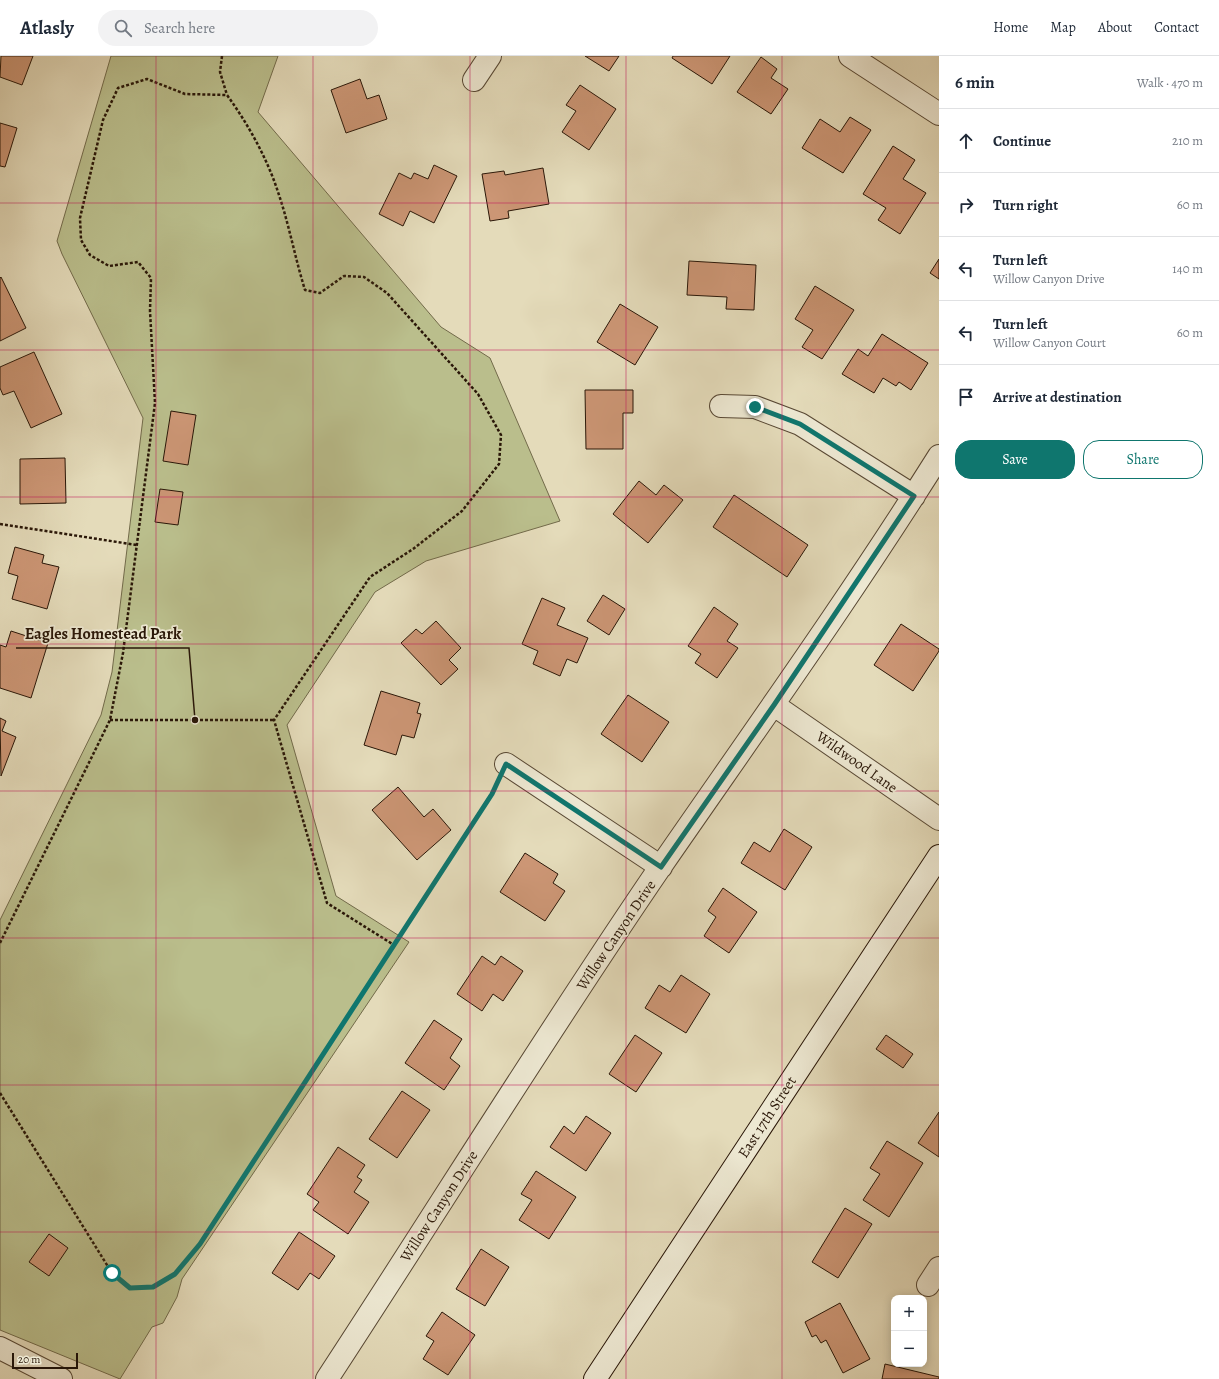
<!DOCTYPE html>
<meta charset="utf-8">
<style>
:root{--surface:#fff;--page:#f2f2f3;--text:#1f2937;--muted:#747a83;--line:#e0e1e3;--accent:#0f766e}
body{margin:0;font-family:Alegreya,serif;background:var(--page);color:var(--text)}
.controls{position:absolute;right:12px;bottom:12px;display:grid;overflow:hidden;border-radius:8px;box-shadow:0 2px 10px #0003}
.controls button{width:36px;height:36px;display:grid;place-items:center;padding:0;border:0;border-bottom:1px solid var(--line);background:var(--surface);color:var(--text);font:20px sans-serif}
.scale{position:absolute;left:12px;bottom:10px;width:66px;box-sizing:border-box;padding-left:4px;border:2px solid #2a1708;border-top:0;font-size:11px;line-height:14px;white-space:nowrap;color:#2a1708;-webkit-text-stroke:3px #ede8d2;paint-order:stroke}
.stop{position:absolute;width:12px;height:12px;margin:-9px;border:3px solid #0f766e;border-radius:50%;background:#fff}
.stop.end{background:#0f766e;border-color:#fff;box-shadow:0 1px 4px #0008}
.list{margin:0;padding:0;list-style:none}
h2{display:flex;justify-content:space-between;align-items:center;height:52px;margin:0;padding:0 16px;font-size:17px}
h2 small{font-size:13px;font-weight:400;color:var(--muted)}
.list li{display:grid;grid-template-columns:26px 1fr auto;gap:12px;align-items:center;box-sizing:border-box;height:64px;padding:0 16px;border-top:1px solid var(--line)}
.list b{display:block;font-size:15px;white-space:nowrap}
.list p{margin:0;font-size:13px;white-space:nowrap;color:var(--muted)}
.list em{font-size:13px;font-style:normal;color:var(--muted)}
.actions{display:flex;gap:8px;padding:12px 16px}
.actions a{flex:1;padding:9px 0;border:1px solid var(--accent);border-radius:16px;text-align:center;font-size:14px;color:var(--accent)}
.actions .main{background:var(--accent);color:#fff}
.icon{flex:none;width:22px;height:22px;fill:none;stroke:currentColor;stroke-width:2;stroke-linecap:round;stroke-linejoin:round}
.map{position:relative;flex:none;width:939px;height:1323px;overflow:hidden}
header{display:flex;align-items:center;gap:24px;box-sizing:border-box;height:56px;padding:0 20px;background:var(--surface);border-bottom:1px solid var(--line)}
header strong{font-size:19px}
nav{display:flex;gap:22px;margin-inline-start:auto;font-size:14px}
.search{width:280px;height:36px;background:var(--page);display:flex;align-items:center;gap:10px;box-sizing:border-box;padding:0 14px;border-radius:22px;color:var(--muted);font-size:15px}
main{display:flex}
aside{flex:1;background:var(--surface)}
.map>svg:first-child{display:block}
</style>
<header>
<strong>Atlasly</strong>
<div class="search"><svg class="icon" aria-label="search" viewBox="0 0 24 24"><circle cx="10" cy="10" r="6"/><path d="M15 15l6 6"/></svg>Search here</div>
<nav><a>Home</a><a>Map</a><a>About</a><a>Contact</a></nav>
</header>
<main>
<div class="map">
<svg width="939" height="1323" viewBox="0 0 939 1323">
<rect width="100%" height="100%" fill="#e4dbba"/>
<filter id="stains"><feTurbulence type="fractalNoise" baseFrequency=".005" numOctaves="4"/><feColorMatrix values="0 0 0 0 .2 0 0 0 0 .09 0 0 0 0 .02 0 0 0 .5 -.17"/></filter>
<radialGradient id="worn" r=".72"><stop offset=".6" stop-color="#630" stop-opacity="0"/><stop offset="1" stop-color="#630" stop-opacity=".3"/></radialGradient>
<path fill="#babe8c" stroke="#726a4a" d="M111 0H278L258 56 441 271 490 302 560 465 426 505 375 536 287 669 336 840 409 886 182 1223 177 1241 163 1267 152 1271 120 1323 0 1274V864L101 659 112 616 143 362 62 198 57 185Z"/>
<path fill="#cc9675" stroke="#2a1708" d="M1 0H33L22 29 0 21Z
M585 0H619L609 15Z
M673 0H730L712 28 672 2Z
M761 1 777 13 771 22 788 33 771 58 737 36Z
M360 23 367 43 379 39 387 63 346 77 331 34Z
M580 29 616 53 589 94 562 76 576 55 566 49Z
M850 61 871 74 843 117 802 92 820 63 840 76Z
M0 67 17 72 5 111 0 110Z
M893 90 915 104 903 123 926 137 900 178 878 164 886 152 863 138Z
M434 109 457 120 434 167 410 155 403 170 379 158 399 117 411 123 414 117 428 123Z
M543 112 549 148 508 155 509 162 490 165 482 118 504 115 505 119Z
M939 203V223L930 217Z
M689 205 756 209 754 254 726 253 727 241 687 239Z
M1 221 26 272 0 285V222Z
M815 230 854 254 822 303 802 291 813 274 795 263Z
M620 248 658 271 635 309 597 286Z
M882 278 928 307 911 334 899 326 896 330 883 322 874 337 842 318 858 293 868 300Z
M34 296 62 358 31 372 14 335 3 339 0 332V311Z
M585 334H633V357H623V393H586Z
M171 355 196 359 188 409 163 405Z
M65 402 66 447 20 448V403Z
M639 425 656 439 664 429 683 444 648 487 613 458Z
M160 433 183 436 178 469 155 466Z
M734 439 808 489 787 521 713 471Z
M15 491 44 499 42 507 59 511 47 553 12 543 18 520 8 517Z
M603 539 625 553 609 579 587 565Z
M542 542 565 552 557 569 588 582 577 607 567 603 560 620 533 608 538 595 522 588Z
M714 551 738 568 727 585 738 592 717 622 695 607 701 598 688 590Z
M436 565 461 592 449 604 458 613 441 629 401 587 416 573 422 578Z
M901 568 939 593V595L913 635 874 609Z
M11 575 48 587 31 642 0 632V589L6 591Z
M381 635 420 647 417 657 421 658 414 682 402 679 396 699 364 689Z
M628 639 669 666 642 706 601 678Z
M0 662 6 665 2 675 16 681 1 720Z
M398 731 424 761 433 753 451 774 417 804 372 754Z
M784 773 812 791 785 834 741 807 754 786 770 796Z
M525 797 558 818 553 827 565 835 545 865 500 836Z
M723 832 757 856 729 897 704 880 716 861 708 855Z
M482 900 495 909 501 900 523 915 503 945 493 938 482 955 457 938Z
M681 919 710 938 686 977 645 952 659 929 670 936Z
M434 964 462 983 450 1002 460 1010 444 1034 405 1007Z
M635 979 662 997 636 1036 609 1018Z
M886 979 913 998 903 1012 876 993Z
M402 1035 430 1054 397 1102 369 1083Z
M939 1056V1101L918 1087Z
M586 1060 611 1077 586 1115 550 1091 564 1070 574 1078Z
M887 1085 923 1107 889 1161 863 1144 880 1118 870 1112Z
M338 1091 365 1109 357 1121 362 1124 354 1136 369 1146 348 1178 313 1154 319 1146 307 1138Z
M536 1115 576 1141 549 1183 519 1164 532 1144 521 1138Z
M845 1152 872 1168 838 1222 812 1206Z
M299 1176 335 1200 319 1223 310 1217 298 1234 272 1217Z
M49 1178 68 1192 49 1220 29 1206Z
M481 1193 509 1211 485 1250 456 1233Z
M840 1247 870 1303 843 1317 826 1284 821 1287 816 1279 812 1281 805 1266Z
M442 1256 475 1279 448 1319 423 1303 434 1285 426 1280Z
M885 1308 939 1321V1323H882Z"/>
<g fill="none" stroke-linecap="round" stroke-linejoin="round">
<defs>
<path id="minor" d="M850 0 939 58
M474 24 490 0
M721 350 755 351 800 368 914 440
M774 649 939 763
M506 708 661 811
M928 1229 939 1212
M0 1292 61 1323
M327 1323C439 1152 546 978 661 810 755 674 851 540 939 400"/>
<path id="secondary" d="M595 1323 939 800"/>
</defs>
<use href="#minor" stroke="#584834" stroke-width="24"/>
<use href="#secondary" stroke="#2a1708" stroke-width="24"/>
<path stroke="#2a1708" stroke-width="2.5" stroke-dasharray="3 2" stroke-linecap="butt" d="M222 0 220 16 227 39
M0 468 137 489
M110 664H274
M0 887 110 664 123 597 155 347 150 255 151 222 138 206 109 210 90 199 81 184 80 162 103 64 118 32 147 23 185 38 227 39C248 68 267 102 278 136 289 168 295 202 305 234L320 237 344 220 364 221 387 237 478 338 501 379 499 408 462 455 413 493 370 521 274 664 327 847 394 889
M0 1037 112 1217 130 1232 153 1231 175 1218 200 1188 492 737 497 728"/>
<use href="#minor" stroke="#ede8d2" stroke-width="22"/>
<use href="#secondary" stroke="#ede8d2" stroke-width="22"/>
</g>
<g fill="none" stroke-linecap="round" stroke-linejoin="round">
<path stroke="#0f766e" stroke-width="5" d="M112 1217 130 1232 153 1231 175 1218 200 1188 492 738 506 708 661 811 774 649 914 440 800 368 755 351"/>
</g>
<path fill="none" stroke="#c2185b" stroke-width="1" stroke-opacity="0.55" d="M156 0V1323M313 0V1323M470 0V1323M626 0V1323M782 0V1323M0 147H939M0 294H939M0 441H939M0 588H939M0 735H939M0 882H939M0 1029H939M0 1176H939"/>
<g text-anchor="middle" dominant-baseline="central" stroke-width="3.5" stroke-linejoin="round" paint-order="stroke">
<g font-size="15" fill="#2a1708" stroke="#ede8d2">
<text transform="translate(857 706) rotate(35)">Wildwood Lane</text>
<text transform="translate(616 879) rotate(-56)">Willow Canyon Drive</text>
<text transform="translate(767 1061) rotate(-57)">East 17th Street</text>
<text transform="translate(439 1150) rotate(-57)">Willow Canyon Drive</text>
</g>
</g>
<path fill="none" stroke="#2a1708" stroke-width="1.5" d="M195 664L189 592H16"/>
<circle fill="#2a1708" stroke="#ede8d2" stroke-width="1.5" cx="195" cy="664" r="4"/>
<g font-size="16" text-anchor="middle" font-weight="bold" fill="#2a1708" stroke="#ede8d2" stroke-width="3.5" stroke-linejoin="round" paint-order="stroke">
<text x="103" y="583">Eagles Homestead Park</text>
</g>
<rect width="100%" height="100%" filter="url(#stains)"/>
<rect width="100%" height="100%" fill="url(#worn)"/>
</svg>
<div class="controls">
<button>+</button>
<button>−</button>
</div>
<div class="scale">20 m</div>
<div class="stop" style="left:112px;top:1217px"></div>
<div class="stop end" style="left:755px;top:351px"></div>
</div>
<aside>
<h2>6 min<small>Walk · 470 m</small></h2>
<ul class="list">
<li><svg class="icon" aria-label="ahead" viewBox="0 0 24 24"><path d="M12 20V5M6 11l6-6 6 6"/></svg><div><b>Continue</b></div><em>210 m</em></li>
<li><svg class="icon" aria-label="right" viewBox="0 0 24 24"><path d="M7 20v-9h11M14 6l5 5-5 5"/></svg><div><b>Turn right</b></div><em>60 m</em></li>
<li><svg class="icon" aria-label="left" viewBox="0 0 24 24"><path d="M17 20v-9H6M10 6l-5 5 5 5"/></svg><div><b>Turn left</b><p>Willow Canyon Drive</p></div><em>140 m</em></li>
<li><svg class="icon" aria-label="left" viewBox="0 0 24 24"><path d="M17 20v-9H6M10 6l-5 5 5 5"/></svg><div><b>Turn left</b><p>Willow Canyon Court</p></div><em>60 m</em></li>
<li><svg class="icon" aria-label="arrive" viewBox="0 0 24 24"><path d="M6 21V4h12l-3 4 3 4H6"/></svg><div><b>Arrive at destination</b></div></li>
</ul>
<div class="actions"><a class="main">Save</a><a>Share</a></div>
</aside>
</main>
